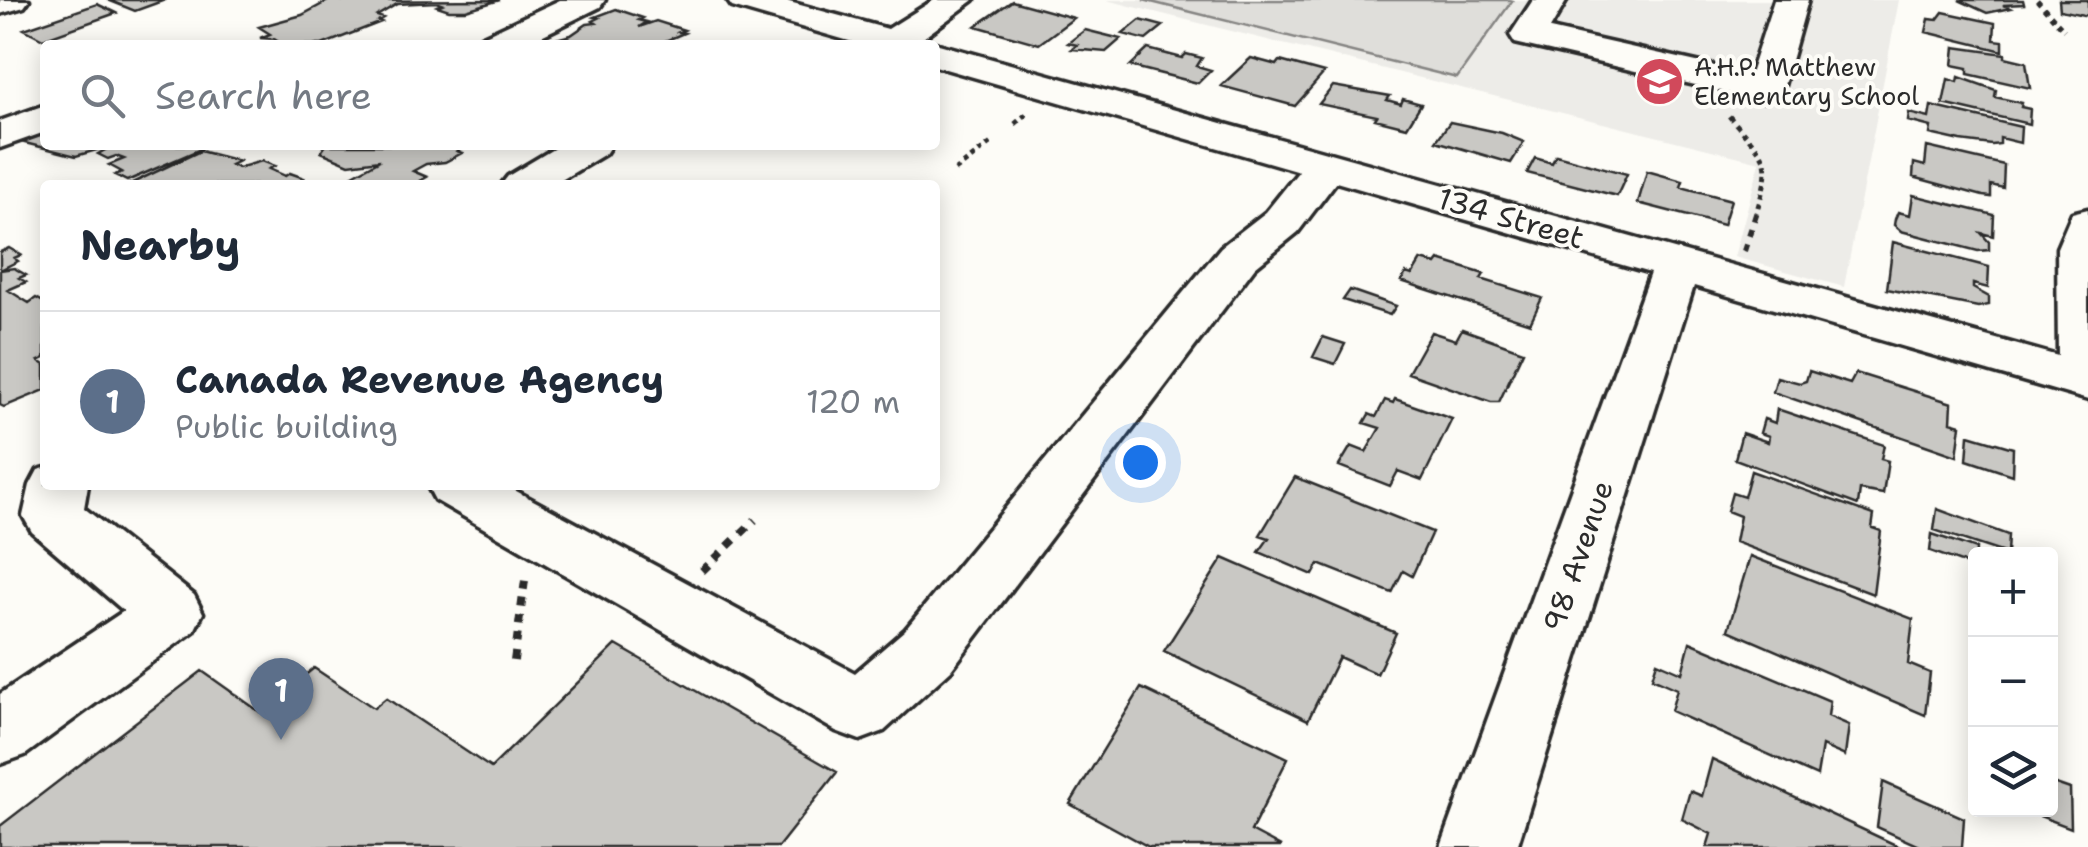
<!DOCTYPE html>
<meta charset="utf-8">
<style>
:root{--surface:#fff;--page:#f6f6f7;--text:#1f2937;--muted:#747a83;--line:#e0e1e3;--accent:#d1495b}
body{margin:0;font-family:"Shantell Sans",sans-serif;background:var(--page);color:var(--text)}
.controls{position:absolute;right:30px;bottom:30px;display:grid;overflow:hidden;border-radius:10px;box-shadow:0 5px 25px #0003}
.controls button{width:90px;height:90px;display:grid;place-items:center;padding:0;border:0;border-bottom:2px solid var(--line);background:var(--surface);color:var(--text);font:50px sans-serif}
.you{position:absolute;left:1140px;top:462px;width:35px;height:35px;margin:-25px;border:8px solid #fff;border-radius:50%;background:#1a73e8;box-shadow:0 0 0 15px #1a73e833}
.badge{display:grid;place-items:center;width:65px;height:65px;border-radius:50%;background:var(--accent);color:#fff;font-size:32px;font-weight:700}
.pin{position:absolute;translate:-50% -82px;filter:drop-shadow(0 2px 5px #0008)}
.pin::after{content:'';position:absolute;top:52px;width:35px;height:30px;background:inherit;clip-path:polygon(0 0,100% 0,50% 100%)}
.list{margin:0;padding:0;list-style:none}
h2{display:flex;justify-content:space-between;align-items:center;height:130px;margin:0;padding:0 40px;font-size:42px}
h2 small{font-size:32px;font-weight:400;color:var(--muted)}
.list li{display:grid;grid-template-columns:65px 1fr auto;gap:30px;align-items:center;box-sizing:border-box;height:180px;padding:0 40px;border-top:2px solid var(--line)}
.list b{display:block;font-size:38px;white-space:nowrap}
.list p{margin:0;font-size:32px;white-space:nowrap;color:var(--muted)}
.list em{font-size:32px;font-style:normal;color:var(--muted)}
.icon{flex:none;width:55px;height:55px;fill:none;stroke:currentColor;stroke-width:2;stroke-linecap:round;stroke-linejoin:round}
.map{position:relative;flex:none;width:2088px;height:847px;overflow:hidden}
.search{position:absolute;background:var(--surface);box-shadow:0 5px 25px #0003;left:40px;top:40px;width:900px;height:110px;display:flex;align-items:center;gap:25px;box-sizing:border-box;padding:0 35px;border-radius:10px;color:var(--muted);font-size:38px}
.panel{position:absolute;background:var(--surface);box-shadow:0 5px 25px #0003;left:40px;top:180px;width:900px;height:310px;border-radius:10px}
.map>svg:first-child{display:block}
</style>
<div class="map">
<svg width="2088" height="847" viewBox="0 0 2088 847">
<rect width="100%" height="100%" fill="#fdfcf7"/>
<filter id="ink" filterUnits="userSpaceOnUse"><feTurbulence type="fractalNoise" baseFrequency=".01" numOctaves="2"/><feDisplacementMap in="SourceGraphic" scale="20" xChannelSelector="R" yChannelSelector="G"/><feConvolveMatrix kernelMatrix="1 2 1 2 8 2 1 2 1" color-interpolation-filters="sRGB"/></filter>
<g filter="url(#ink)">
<path fill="#edece8" d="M1106 0H1899L1844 287 1734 257 1760 162Z"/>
<path fill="#dfdeda" stroke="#858482" stroke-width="2.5" d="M1143 0H1509L1512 1 1457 78Z"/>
<path fill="#c9c8c4" stroke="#2b2b2b" stroke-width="2.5" d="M108 0H165L135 11Z
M330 0 344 1 500 0 466 10H449L437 6 442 4 436 2 397 4 377 16 383 18 378 21 381 22 322 45H277L272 43 277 41 274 39 260 38 270 34 259 27 302 15Z
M1959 0H2023L2024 4 2003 5 2010 8 1987 13Z
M2059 0H2088V16L2060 10Z
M1012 1 1074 18 1039 44 976 26Z
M97 4 116 13 43 39 24 29Z
M616 9 643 18 639 20 647 22 639 27 656 21 684 30 679 32 684 33 656 45 542 43 571 35 587 24 596 23 593 21 599 18 595 17Z
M1943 12 1995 23 1994 40 2003 41V51L1926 32 1929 19 1937 20Z
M1140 20 1163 26 1146 40 1123 34Z
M1085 30 1121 39 1106 52 1072 49 1077 45 1068 43Z
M1955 47 2005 54V57L2026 62 2030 88 1968 74V68L1953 65Z
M1148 49 1182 58 1186 54 1202 58 1197 66 1211 70 1198 83 1130 66Z
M1251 58 1277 65 1280 61 1324 73 1295 106 1221 86Z
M1959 77 1996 90 1995 97 2022 103 2021 107 2030 109 2029 124 1943 104 1948 79 1958 82Z
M1333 86 1390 96 1387 100 1401 104 1403 99 1421 104 1407 127 1375 119 1377 116 1319 104Z
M1931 106 2021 127 2020 143 2000 138V144L1992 145 1961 141 1930 134 1931 127 1908 121 1909 113 1929 118Z
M1450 122 1502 133 1524 142 1511 163 1436 141Z
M45 129V145H210L127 181 115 175 122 172 109 165 124 159 116 156 108 159 98 154 105 150 100 149 76 156 21 142Z
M326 145H484L462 148 457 151 462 153 445 162 426 164 413 171 427 177 413 185H376L353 175 380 160 349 164 321 152Z
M1927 147 2004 165 2003 188 1991 185V197L1983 196 1913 177 1914 163 1925 166Z
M200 151 239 161 231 165 238 168 262 161 275 166 269 169 285 176 290 173 304 178 298 185H128Z
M1556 155 1627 174 1617 196 1527 173 1535 158 1552 163Z
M1647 171 1683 181 1681 187 1731 200 1723 225 1638 203Z
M1913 195 1994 215 1993 236 1981 233 1989 242V250L1978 251 1901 231 1894 225 1895 219 1898 212 1910 215Z
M1893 242 1989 267 1988 288 1973 284V288L1989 297V305L1978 307 1887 289Z
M9 248 21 255 14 258 18 261 0 270V252Z
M1421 260 1436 264 1439 260 1484 274 1481 279 1542 298 1530 323 1401 281 1406 273 1412 275Z
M14 268 26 275 19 278 26 282 8 290 29 303 36 298 45 303V358L39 361 45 365V390L4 407 0 405V270Z
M1350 290 1396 306 1390 315 1343 300Z
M1462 329 1523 351 1499 402H1491L1408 373 1431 332 1456 340Z
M1323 337 1345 344 1335 364 1313 357Z
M1809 371 1850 384 1856 373 1952 403 1951 422 1961 425 1957 456 1773 392 1777 377 1800 383 1806 381Z
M1395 399 1452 419 1422 480 1398 471 1390 486 1339 466 1351 446 1366 452 1380 428 1364 423 1369 414 1376 417 1385 400 1393 403Z
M1777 409 1884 445 1881 459 1888 461 1883 494 1860 490 1858 505 1735 459 1742 433 1768 442 1769 436 1760 433 1764 419 1775 423Z
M1969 435 2013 448 2012 475 1967 460Z
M1751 471 1874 515 1872 528 1881 531 1873 594 1735 542 1740 516 1727 511 1732 493 1744 497Z
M1295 477 1432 532 1412 576 1403 571 1392 593 1319 564 1313 575 1259 552 1269 538 1260 535Z
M1937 509 2008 535 2007 554 1934 530Z
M1932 534 1976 549 1975 567 1930 551Z
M1750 556 1913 619 1908 664 1930 673 1925 715 1728 630Z
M1223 558 1396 633 1377 674 1339 657 1308 720 1164 651Z
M1690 642 1830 701 1828 716 1849 725 1845 756 1822 746 1817 776 1671 711 1677 689 1652 678 1657 662 1682 673Z
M616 645 837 772 778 847H0V826L202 671 260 712 314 668 374 708 386 698 491 768Z
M1141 688 1288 758 1251 831 1281 847H1149L1070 804Z
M1712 759 1900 847H1707L1711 834 1682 819 1690 791 1702 796Z
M1883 782 1964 818 1962 847H1921L1877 827Z
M2050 782 2070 789 2071 828 2024 810H2050Z"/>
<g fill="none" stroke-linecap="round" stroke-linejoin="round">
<defs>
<path id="minor" d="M560 0H605L600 7 523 45H476L481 37Z
M727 0H782L888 29 934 0H974L919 41 921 45H863L732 7Z
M1533 0H1567L1550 29 1750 74 1774 0H1808L1783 89 1778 97 1764 101 1515 43 1510 35Z
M935 43 2058 356 2057 248 2072 213 2088 209V400L1694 286 1517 847H1441L1650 273 1336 182 1298 232 1255 267 951 670 884 731 860 740 836 731 435 500 427 485H505L855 673 905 630 1221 247 1266 212 1299 171 935 66V45H927Z
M45 105V132L0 148V121Z
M560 145H611L605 154 553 185H501L508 176Z
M45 468V485H88L84 508 194 595 203 613 194 631 25 755 0 764V694L124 611 32 532 23 516 30 485 38 470Z"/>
<path id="major" d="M0 0H29L24 7 0 14Z"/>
</defs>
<use href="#minor" stroke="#2b2b2b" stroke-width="7"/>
<use href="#major" stroke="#2b2b2b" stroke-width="7"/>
<path stroke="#2b2b2b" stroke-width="5" stroke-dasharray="5 5" stroke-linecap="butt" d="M2037 0 2064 30
M1729 116C1767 161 1775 154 1756 213
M1015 124 1029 112
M955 171 991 143"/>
<path stroke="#2b2b2b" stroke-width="6" stroke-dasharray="8 8" stroke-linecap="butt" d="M1744 251 1757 211"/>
<path stroke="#2b2b2b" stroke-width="8" stroke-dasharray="9 9" stroke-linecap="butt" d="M702 571 755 520
M514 661 526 573"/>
<use href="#minor" fill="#fdfcf7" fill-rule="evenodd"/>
<use href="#major" fill="#fdfcf7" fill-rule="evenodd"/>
</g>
</g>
<defs>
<symbol id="school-disc" viewBox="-11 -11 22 22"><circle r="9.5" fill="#d1495b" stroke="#fdfcf7"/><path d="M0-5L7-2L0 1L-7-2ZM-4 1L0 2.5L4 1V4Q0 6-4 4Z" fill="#fff"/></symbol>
</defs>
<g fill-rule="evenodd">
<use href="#school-disc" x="1632" y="54" width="55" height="55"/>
</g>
<g text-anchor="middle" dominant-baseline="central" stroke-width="8" stroke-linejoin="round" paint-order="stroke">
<g font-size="25" fill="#2b2b2b" stroke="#fdfcf7" text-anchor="start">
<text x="1694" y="67">A.H.P. Matthew<tspan x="1694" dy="29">Elementary School</tspan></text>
</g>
<g font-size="30" fill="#2b2b2b" stroke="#fdfcf7">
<text transform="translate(1511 218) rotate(16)">134 Street</text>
<text transform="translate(1578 556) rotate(-71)">98 Avenue</text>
</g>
</g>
</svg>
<div class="controls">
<button>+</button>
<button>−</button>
<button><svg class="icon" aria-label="layers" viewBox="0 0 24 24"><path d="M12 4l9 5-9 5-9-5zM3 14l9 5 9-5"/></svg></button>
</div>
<div class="you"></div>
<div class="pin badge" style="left:281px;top:740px;background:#5c6f8a">1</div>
<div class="search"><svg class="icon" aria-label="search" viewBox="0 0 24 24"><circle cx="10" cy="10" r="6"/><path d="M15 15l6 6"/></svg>Search here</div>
<section class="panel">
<h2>Nearby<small></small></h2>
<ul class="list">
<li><span class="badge" style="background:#5c6f8a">1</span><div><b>Canada Revenue Agency</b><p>Public building</p></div><em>120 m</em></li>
</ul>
</section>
</div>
